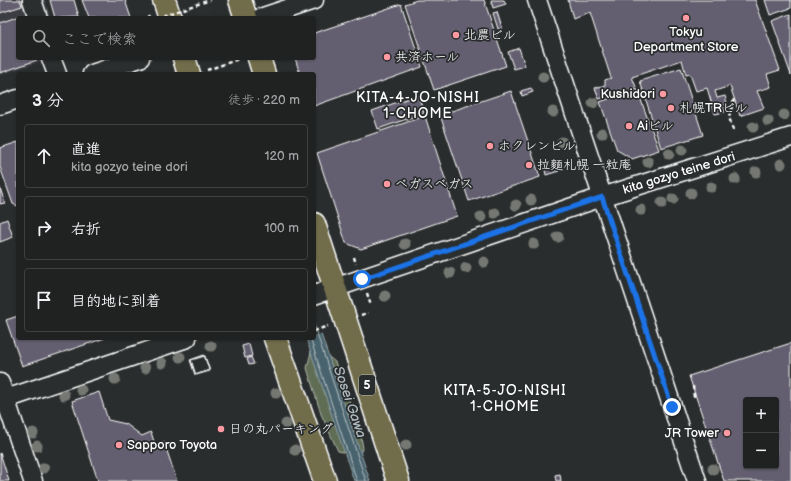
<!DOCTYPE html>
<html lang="ja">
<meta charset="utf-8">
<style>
:root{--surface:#202222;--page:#2d2f2f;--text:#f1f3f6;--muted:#a2a4a5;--line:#3d3f40}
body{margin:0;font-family:"Balsamiq Sans","Klee One",sans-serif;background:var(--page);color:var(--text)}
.controls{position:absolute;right:12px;bottom:12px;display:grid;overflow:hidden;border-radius:4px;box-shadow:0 1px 3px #0004}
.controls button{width:36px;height:36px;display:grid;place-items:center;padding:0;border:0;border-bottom:1px solid var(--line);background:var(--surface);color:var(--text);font:20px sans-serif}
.stop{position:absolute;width:12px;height:12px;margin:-9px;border:3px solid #1a73e8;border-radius:50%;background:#fff}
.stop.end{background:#1a73e8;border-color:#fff;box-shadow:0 1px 4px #0008}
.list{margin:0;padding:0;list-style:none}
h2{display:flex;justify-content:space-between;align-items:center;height:52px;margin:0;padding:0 16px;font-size:17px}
h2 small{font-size:13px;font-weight:400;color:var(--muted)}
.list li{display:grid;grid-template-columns:26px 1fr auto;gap:12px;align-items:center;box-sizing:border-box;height:64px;margin:0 8px 8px;padding:0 8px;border:1px solid var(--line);border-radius:4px}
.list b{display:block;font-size:15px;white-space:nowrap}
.list p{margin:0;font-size:13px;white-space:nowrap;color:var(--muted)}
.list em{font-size:13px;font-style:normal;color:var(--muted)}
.icon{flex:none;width:22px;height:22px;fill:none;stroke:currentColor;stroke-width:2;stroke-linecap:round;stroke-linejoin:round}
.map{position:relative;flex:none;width:791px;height:481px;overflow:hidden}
.search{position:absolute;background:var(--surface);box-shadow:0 1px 3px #0004;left:16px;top:16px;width:300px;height:44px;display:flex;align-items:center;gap:10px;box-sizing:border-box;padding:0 14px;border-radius:4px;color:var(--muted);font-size:15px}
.panel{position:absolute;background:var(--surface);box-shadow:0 1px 3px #0004;left:16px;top:72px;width:300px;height:268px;border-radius:4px}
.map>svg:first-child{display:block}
</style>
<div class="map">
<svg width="791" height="481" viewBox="0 0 791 481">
<rect width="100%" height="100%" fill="#2a2d2e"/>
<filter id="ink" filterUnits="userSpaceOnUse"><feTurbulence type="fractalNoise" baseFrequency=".025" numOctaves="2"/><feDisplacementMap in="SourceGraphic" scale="8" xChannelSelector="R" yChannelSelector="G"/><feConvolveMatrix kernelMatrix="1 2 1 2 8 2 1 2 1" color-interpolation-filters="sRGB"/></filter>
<g filter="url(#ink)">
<path fill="#3b3c42" d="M0 0H45L51 18H18V58H52L0 75Z"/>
<path fill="#616d55" stroke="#b0b6aa" d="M313 344 335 362 360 431 363 448 358 456 338 451 321 414 307 368Z"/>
<path fill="#4a646e" stroke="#92a2a8" d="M314 313 370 481H354L306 338H314Z"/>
<path fill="#2a2d2e" d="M211 2 216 18H196L193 8Z
M211 58H230L233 66 215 72Z
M314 311 323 333 314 336Z"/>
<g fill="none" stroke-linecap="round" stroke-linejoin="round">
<path stroke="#b7c1c5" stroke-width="1" d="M314 325 366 481
M310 338 357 481"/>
</g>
<path fill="#635e6f" stroke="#fff" fill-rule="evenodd" d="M0 0H20L22 6 0 13Z
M50 0H74L79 17 55 18Z
M82 0H125L131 18H89Z
M417 0H484L506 66 434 90 405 4Z
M491 0H504L506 4 493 8Z
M568 0H755L780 70 767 74 771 87 757 91 764 108 740 116 730 86 715 91 717 98 725 96 727 103 723 105 725 112 715 114 707 88 696 91 690 74 686 75 682 60 632 77 636 87 599 99 595 88 605 85V80L611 78 590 13 573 19Z
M765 0H791V8L770 15Z
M401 4 422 67 314 106V74H300L295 58H314V33Z
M497 12 502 28 498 29 493 13Z
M791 14V75L772 21Z
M22 15 23 18H18V58H37V60L0 73V23Z
M519 48 525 66 514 69 508 52Z
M681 68 703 135 661 148 640 81Z
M531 88 533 92 522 96 521 91Z
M637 89 659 150 632 159 617 150 600 102Z
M511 91 540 177 469 201 440 115Z
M418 95 424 113 378 129 372 111Z
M425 116 457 216 361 249 346 243 317 153Z
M18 142V206L13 204 0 167V148Z
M557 166 559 171 546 175 545 170Z
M0 188 5 203 0 204Z
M7 219 13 237 0 242V222Z
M18 316V338H105L22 366 6 320Z
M791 343V481H724L689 376ZM746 400H776V466H746Z
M249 344 252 356 245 358 242 346Z
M204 355 209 370 195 375 190 360Z
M205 356 210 371 196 375 191 360Z
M251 357 254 364 249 365 247 359Z
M99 392 108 420 126 424 142 436 151 432 155 445 164 442 177 481H98L72 401Z
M0 453 9 481H0Z
M560 474 561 481H556L555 475Z"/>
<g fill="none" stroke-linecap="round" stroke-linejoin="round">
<defs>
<path id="minor" d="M32 0 38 18
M537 0 697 481
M260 18 314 0
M51 58 57 74
M92 74 140 58
M0 105 18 99
M314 295 602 197 791 137
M0 383 33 481
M0 401 187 338"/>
<path id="highway" d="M164 0 170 18
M240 0 246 18
M184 58 189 74
M259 58 264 74
M314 224 398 481
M275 338 325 481"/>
</defs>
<use href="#minor" stroke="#fff" stroke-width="21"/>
<use href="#highway" stroke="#fff" stroke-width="25"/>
<path stroke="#fff" stroke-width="2.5" stroke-dasharray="4 3" stroke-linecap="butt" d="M148 15 149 18
M207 70 239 59
M733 130 729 117 734 99
M354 257 356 264
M367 293 371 306
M361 315 368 313
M314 331 328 326
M693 386 694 398"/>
<use href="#minor" stroke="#2a2d2e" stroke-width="18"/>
<use href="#highway" stroke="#716d4b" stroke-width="22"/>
<path stroke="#fff" stroke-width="2.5" stroke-dasharray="4 3" stroke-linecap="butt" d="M156 18 210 0"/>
</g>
<g fill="#747872">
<circle cx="543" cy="77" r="5.5"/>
<circle cx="593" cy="103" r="5.5"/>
<circle cx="553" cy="112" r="5.5"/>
<circle cx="784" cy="115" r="5.5"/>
<circle cx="768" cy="121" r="5.5"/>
<circle cx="753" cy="127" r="5.5"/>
<circle cx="602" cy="133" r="5.5"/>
<circle cx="562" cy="142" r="5.5"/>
<circle cx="682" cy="150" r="5.5"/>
<circle cx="669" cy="154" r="5.5"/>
<circle cx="648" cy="162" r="5.5"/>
<circle cx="781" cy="164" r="5.5"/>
<circle cx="756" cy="172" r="5.5"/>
<circle cx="735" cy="179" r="5.5"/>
<circle cx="711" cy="187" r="5.5"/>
<circle cx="691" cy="193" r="5.5"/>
<circle cx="673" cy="199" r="5.5"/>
<circle cx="531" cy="200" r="5.5"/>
<circle cx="662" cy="203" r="5.5"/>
<circle cx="516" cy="205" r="5.5"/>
<circle cx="641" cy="210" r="5.5"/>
<circle cx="495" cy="213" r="5.5"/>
<circle cx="481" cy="217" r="5.5"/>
<circle cx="558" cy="237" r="5.5"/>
<circle cx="405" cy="244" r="5.5"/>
<circle cx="534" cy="244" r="5.5"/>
<circle cx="484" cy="262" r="5.5"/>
<circle cx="466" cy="268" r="5.5"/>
<circle cx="450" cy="273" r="5.5"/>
<circle cx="385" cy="296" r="5.5"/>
<circle cx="211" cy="346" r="5.5"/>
<circle cx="180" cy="357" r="5.5"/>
<circle cx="162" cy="363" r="5.5"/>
<circle cx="145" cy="368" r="5.5"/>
<circle cx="115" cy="379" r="5.5"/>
<circle cx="81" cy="390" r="5.5"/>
<circle cx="276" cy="393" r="5.5"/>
<circle cx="64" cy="395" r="5.5"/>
<circle cx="286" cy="424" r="5.5"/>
<circle cx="33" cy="433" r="5.5"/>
<circle cx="406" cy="445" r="5.5"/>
<circle cx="37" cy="446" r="5.5"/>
<circle cx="295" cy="450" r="5.5"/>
<circle cx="44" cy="468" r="5.5"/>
<circle cx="713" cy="469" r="5.5"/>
</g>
</g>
<g fill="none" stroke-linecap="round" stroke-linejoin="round" filter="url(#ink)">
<path stroke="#1a73e8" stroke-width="5" d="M362 279 602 197 672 407"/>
</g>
<g fill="#ff9aa2" stroke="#2a2d2e" stroke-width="1.5">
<circle cx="686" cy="18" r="4"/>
<circle cx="456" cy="35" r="4"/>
<circle cx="387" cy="57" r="4"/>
<circle cx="663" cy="94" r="4"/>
<circle cx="671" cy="108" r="4"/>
<circle cx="629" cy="126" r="4"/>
<circle cx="490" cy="146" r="4"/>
<circle cx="529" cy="165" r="4"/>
<circle cx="387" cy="184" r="4"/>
<circle cx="221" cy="429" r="4"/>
<circle cx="727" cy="433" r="4"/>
<circle cx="119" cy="445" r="4"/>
</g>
<g text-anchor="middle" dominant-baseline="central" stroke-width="3.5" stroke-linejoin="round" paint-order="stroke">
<rect fill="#2a2d2e" stroke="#bfc0c0" stroke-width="1" x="359" y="375" width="16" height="20" rx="3"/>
<g font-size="12" font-weight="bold" fill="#fff">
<text x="367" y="385">5</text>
</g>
<g font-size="13" fill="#fff" stroke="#2a2d2e" text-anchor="start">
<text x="686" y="32" text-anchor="middle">Tokyu<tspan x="686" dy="15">Department Store</tspan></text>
<text x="464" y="35">北農ビル</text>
<text x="395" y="57">共済ホール</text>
<text x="655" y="94" text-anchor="end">Kushidori</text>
<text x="679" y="108">札幌TRビル</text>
<text x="637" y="126">Aiビル</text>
<text x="498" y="146">ホクレンビル</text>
<text x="537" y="165">拉麵札幌 一粒庵</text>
<text x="395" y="184">ベガスベガス</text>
<text x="229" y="429">日の丸パーキング</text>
<text x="719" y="433" text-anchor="end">JR Tower</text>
<text x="127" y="445">Sapporo Toyota</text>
</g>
<g font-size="13" fill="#fff" stroke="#2a2d2e">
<text transform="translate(679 173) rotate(-17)">kita gozyo teine dori</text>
</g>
<g font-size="14" letter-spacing="1" fill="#fff" stroke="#2a2d2e">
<text x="418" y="97">KITA-4-JO-NISHI<tspan x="418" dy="16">1-CHOME</tspan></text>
<text x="505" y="390">KITA-5-JO-NISHI<tspan x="505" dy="16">1-CHOME</tspan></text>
</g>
<g font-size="14" font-style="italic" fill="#aeb9be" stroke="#2a2d2e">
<text transform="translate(350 402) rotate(71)">Sosei Gawa</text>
</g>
</g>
</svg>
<div class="controls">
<button>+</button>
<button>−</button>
</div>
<div class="stop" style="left:362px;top:279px"></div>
<div class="stop end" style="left:672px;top:407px"></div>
<div class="search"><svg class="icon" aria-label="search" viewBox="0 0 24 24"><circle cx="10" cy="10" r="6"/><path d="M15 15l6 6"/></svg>ここで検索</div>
<section class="panel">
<h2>3 分<small>徒歩 · 220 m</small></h2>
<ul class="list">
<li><svg class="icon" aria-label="ahead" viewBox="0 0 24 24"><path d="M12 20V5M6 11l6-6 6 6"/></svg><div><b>直進</b><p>kita gozyo teine dori</p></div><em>120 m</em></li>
<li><svg class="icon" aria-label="right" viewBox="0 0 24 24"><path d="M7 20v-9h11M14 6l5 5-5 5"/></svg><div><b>右折</b></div><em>100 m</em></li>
<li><svg class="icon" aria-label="arrive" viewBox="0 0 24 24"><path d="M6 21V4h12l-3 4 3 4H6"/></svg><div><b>目的地に到着</b></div></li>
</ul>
</section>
</div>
